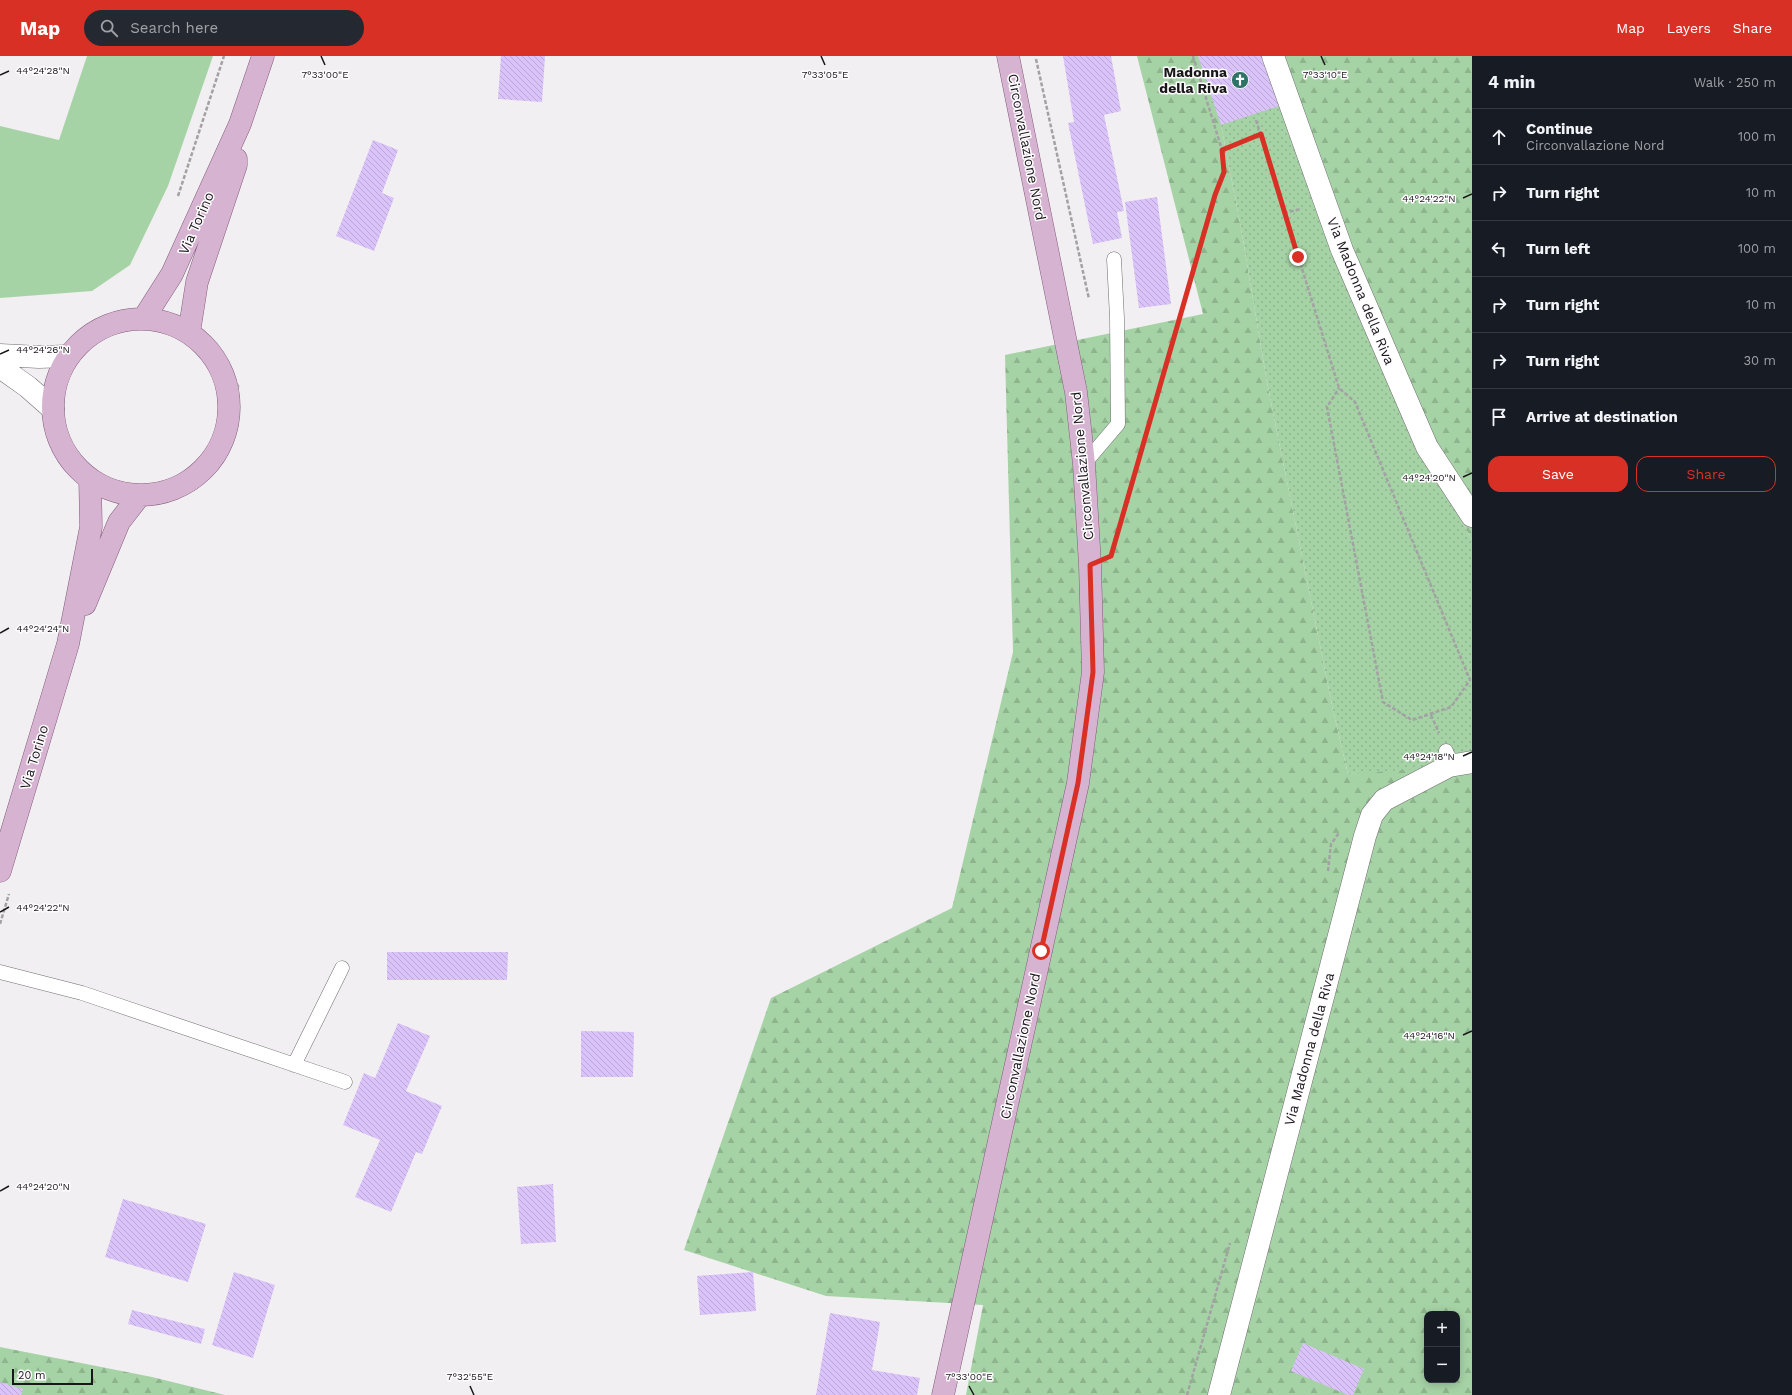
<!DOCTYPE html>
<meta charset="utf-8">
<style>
:root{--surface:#171b24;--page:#242831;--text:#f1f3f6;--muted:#9ea1a6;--line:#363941;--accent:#d93025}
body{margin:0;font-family:"Work Sans",sans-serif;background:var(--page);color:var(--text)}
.controls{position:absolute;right:12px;bottom:12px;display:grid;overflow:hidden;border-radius:8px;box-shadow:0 2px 10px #0003}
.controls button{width:36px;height:36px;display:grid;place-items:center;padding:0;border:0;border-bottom:1px solid var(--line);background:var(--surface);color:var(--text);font:20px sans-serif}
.scale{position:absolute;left:12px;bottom:10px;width:81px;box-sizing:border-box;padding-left:4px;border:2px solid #191819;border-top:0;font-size:11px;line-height:14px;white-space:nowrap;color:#191819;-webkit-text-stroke:3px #fffcff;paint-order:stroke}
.stop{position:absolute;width:12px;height:12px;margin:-9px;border:3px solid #d93025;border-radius:50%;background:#fff}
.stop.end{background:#d93025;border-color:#fff;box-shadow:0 1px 4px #0008}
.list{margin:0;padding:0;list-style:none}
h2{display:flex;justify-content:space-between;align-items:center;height:52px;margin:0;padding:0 16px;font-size:17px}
h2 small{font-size:13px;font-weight:400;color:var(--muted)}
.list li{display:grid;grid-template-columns:26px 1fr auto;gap:12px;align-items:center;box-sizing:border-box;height:56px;padding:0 16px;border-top:1px solid var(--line)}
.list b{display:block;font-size:15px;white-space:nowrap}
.list p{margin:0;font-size:13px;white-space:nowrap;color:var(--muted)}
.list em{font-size:13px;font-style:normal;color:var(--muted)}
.actions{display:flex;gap:8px;padding:12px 16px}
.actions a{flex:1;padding:9px 0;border:1px solid var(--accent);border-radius:12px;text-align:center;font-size:14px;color:var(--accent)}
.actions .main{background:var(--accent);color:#fff}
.icon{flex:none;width:22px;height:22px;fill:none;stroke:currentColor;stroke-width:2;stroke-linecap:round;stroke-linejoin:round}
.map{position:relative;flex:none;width:1472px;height:1339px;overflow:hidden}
header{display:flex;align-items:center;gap:24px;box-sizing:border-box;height:56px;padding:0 20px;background:var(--accent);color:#fff}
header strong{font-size:19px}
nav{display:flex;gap:22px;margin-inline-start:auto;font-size:14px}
.search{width:280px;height:36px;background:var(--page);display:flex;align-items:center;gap:10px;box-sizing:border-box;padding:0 14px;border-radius:22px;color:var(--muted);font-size:15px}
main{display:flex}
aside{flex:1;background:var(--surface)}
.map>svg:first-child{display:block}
</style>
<header>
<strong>Map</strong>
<div class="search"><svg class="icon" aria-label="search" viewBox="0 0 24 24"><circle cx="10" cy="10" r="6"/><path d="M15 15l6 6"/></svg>Search here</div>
<nav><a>Map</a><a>Layers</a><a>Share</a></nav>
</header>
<main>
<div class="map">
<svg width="1472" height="1339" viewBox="0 0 1472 1339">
<defs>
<pattern id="forest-firs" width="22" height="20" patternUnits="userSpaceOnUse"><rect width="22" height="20" fill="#a6d3a6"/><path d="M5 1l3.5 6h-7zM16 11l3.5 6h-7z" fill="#8eb48e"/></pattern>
<pattern id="park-dots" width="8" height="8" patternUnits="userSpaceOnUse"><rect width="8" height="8" fill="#a6d3a6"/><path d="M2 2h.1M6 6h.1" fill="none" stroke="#8eb48e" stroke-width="1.8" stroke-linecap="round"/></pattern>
<pattern id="building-back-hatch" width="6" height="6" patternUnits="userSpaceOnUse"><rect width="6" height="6" fill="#dac3f9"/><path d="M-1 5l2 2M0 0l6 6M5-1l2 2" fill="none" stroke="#baa7d5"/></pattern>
</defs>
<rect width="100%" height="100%" fill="#f2eff2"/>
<path fill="#a6d3a6" d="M87 0H213L168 130 130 209 92 235 0 242V70L59 84Z"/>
<path fill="url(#forest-firs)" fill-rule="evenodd" d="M1137 0H1472V484L1455 453 1221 69 1241 172 1267 326 1333 654 1348 718 1472 702V1339H966L983 1249 826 1240 684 1194 771 942 952 852 1013 596 1005 299 1203 258ZM1427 1258H1457V1324H1427Z
M0 1291 152 1321 225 1339H0Z"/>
<path fill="url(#park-dots)" d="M1282 49 1455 453 1472 484V702L1420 713 1348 718 1333 654 1267 326 1241 172 1221 69Z"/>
<path fill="url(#building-back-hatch)" d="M501 0H545L542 46 498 43Z
M1063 0H1111L1121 55 1104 59 1124 155 1117 156 1122 182 1093 188 1068 67 1074 66Z
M1198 0H1266L1282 49 1221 69Z
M373 84 398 94 382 137 394 142 374 195 336 180Z
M1157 141 1171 248 1139 252 1125 146Z
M387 896H508L507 924H387Z
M398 967 430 980 406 1035 442 1050 422 1098 416 1096 391 1156 355 1141 380 1084 343 1069 364 1017 375 1022Z
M581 975 634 976 633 1021H581Z
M553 1128 556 1186 521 1188 517 1131Z
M123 1143 206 1168 188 1226 105 1201Z
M234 1216 275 1229 253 1302 212 1289Z
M753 1216 756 1255 700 1259 697 1220Z
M132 1254 205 1273 201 1288 128 1268Z
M830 1257 880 1266 872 1314 920 1322 917 1339H816Z
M1303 1287 1364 1313 1353 1339H1348L1291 1315Z
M0 1326 23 1333 21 1339H0Z"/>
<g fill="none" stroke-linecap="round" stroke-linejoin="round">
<defs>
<path id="lane" d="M1084 408 1118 368 1117 262 1114 203
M1446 695 1450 705 1449 710
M0 916 82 937 345 1026
M294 1009 342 912"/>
<path id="street" d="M1273 0 1342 194 1427 391 1472 460
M0 299 39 301 68 300
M0 311 28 331 53 353
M1219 1339 1365 780 1372 759 1384 744 1449 710 1472 706"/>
<path id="primary" d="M144 262 172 218 240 68 263 0
M53 351a88 88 0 1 1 176 0a88 88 0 1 1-176 0Z
M189 277 197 226 236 109V103
M85 548 119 466 140 439
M0 815 68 588 91 471 90 423
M943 1339 1078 727 1093 616 1090 509 1084 408 1076 336 1008 0"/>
</defs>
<use href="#lane" stroke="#706d70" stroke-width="15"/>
<use href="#street" stroke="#706d70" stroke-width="23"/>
<use href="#primary" stroke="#825c7c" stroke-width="23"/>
<path stroke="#a3a1a3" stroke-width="2.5" stroke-dasharray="4 2" stroke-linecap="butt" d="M1193 0 1222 94 1261 78
M1036 3 1089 243
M1256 64 1339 332 1355 346 1470 624 1451 651 1412 664 1383 646 1327 351 1339 332
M178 140 224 0
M1284 157 1301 153
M165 441 194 430 221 406 234 376 238 330 213 286
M1115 486 1215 139 1224 116 1222 94
M1431 659 1439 677
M1328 815 1331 788 1339 777
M0 868 9 838
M1187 1339 1230 1187"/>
<use href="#lane" stroke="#fff" stroke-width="14"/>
<use href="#street" stroke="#fff" stroke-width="22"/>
<use href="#primary" stroke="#d6b3d0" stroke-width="22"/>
</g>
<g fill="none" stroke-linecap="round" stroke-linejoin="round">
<path stroke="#d93025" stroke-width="5" d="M1041 895 1078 727 1093 616 1090 509 1111 500 1215 139 1224 116 1222 94 1261 78 1298 201"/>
</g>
<path fill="none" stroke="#191819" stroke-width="1.5" d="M321 0 325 9M821 0 825 9M1321 0 1325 9M0 19 9 15M1463 142 1472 138M0 298 9 294M1463 421 1472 417M0 577 9 572M1463 700 1472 696M0 856 9 851M1463 979 1472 975M0 1135 9 1130M470 1330 474 1339M969 1330 974 1339"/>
<defs>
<symbol id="church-disc" viewBox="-11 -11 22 22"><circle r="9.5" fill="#2f7367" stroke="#fffcff"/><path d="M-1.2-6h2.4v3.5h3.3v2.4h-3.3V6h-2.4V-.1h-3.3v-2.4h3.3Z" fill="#fff"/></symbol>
</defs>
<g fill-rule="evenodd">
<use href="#church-disc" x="1230" y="14" width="20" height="20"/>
</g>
<g text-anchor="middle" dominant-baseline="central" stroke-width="3" stroke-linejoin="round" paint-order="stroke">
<g font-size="14" font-weight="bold" fill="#191819" stroke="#fffcff" text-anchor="end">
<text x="1227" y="16">Madonna<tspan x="1227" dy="16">della Riva</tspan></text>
</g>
<g font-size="14" fill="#191819" stroke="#fffcff">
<text transform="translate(1027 91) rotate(79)">Circonvallazione Nord</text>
<text transform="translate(196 167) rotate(-66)">Via Torino</text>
<text transform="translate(1361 235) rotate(68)">Via Madonna della Riva</text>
<text transform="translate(1082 410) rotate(-95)">Circonvallazione Nord</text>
<text transform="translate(34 701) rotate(-73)">Via Torino</text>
<text transform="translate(1020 990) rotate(-78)">Circonvallazione Nord</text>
<text transform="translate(1309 993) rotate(-75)">Via Madonna della Riva</text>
</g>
</g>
<g font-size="10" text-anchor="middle" fill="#191819" stroke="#fffcff" stroke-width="3" stroke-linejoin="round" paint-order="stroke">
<text x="43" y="18">44°24'28"N</text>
<text x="325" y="22">7°33'00"E</text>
<text x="825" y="22">7°33'05"E</text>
<text x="1325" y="22">7°33'10"E</text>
<text x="1429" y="146">44°24'22"N</text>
<text x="43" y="297">44°24'26"N</text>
<text x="1429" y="425">44°24'20"N</text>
<text x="43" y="576">44°24'24"N</text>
<text x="1429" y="704">44°24'18"N</text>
<text x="43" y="855">44°24'22"N</text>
<text x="1429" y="983">44°24'16"N</text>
<text x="43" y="1134">44°24'20"N</text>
<text x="470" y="1324">7°32'55"E</text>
<text x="969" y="1324">7°33'00"E</text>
</g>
</svg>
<div class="controls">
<button>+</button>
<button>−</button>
</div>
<div class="scale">20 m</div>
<div class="stop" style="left:1041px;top:895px"></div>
<div class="stop end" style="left:1298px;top:201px"></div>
</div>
<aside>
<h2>4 min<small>Walk · 250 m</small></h2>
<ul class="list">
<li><svg class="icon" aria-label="ahead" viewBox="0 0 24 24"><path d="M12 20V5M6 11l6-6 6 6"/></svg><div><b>Continue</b><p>Circonvallazione Nord</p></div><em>100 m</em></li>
<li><svg class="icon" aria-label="right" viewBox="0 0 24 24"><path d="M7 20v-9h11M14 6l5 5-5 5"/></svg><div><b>Turn right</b></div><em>10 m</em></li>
<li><svg class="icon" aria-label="left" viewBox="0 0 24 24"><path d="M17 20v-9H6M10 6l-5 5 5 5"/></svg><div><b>Turn left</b></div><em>100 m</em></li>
<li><svg class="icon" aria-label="right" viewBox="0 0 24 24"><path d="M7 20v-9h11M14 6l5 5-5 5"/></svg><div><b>Turn right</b></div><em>10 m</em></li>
<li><svg class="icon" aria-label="right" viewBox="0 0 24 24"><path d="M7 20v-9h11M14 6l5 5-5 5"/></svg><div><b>Turn right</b></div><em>30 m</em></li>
<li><svg class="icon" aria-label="arrive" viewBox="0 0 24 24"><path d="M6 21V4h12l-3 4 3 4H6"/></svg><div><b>Arrive at destination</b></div></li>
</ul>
<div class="actions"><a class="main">Save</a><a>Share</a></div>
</aside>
</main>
